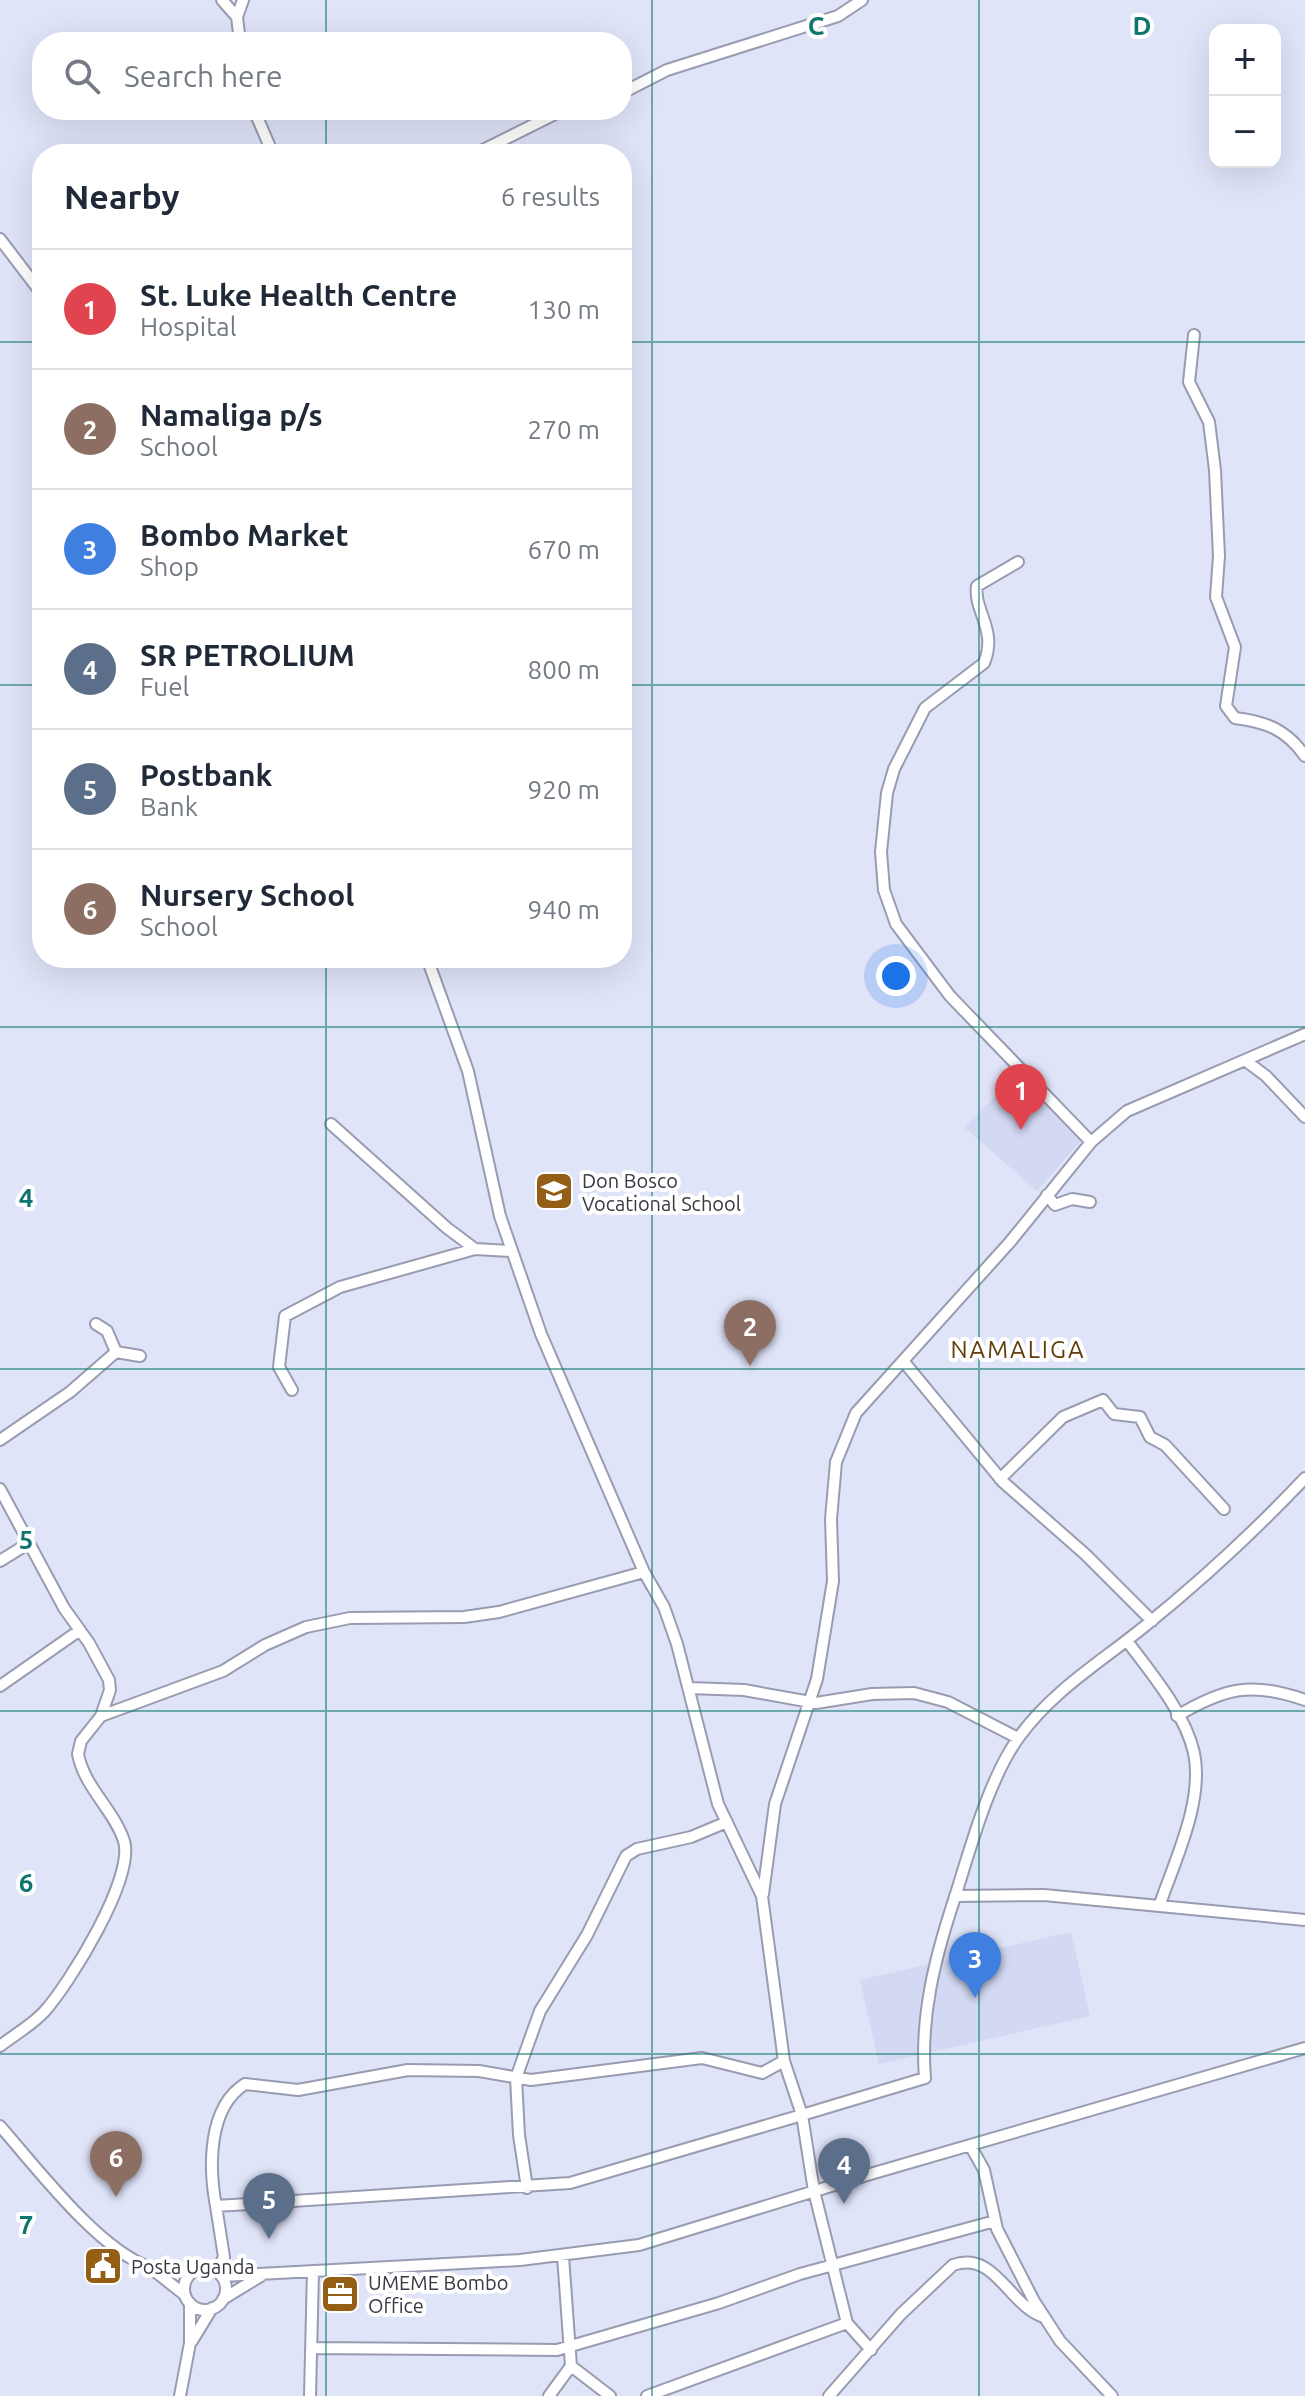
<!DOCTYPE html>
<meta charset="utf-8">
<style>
:root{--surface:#fff;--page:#f2f2f3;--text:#1f2937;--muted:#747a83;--line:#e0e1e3;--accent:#0f766e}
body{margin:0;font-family:Ubuntu,sans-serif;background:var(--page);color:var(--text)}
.controls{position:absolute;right:24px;top:24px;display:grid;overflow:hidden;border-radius:16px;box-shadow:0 8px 32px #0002}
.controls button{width:72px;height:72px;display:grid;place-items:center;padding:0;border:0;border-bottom:2px solid var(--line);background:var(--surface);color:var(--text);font:40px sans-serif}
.you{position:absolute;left:896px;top:976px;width:28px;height:28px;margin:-20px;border:6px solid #fff;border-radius:50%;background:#1a73e8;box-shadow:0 0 0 12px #1a73e833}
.badge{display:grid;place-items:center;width:52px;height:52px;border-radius:50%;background:var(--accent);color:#fff;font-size:26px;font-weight:700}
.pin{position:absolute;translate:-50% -66px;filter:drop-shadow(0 2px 4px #0008)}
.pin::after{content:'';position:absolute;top:42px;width:28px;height:24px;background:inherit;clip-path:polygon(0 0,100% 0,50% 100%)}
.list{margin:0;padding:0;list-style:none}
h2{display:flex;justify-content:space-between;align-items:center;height:104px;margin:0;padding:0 32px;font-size:34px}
h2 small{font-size:26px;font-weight:400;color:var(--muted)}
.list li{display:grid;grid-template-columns:52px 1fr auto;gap:24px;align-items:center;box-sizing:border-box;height:120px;padding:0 32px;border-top:2px solid var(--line)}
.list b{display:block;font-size:30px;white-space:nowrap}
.list p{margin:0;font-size:26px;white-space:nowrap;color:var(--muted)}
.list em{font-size:26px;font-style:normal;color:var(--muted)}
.icon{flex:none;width:44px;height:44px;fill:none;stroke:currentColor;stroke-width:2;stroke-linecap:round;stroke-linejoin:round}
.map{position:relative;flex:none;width:1305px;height:2396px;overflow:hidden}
.search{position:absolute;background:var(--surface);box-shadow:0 8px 32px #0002;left:32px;top:32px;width:600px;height:88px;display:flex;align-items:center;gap:20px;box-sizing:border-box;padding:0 28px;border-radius:32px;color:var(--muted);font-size:30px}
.panel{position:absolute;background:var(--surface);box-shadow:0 8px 32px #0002;left:32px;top:144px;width:600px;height:824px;border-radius:32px}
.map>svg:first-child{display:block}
</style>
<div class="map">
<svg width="1305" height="2396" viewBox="0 0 1305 2396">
<rect width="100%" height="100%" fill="#e0e4f9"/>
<path fill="#d3d8f3" d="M1018 1074 1082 1140 1037 1191 964 1127Z
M1071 1932 1090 2016 879 2064 860 1980Z"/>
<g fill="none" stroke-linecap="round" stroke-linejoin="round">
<defs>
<path id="minor" d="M222 0 237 17 240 42
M237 17 243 0
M622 93 667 70 838 16 862 0
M254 110 273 154
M475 154 563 110
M0 239 42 294
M1194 335 1189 382 1209 422 1215 470 1219 556 1216 597 1235 647 1226 706 1235 718C1266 722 1286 729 1305 756
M1018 562 977 586C973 610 998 630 984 663L925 708 894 769 887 793 881 852 884 890 896 924 950 996 1091 1142
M427 958 468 1071 500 1216 541 1334 644 1572 664 1607 677 1644 718 1804 762 1896 784 2061 802 2115 570 2183 216 2206C209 2169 207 2108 245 2084L298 2090 408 2070 479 2071 531 2080 702 2058 762 2073 784 2061
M1246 1061 1266 1076 1305 1117
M331 1124 447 1228 475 1249 512 1251
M1047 1195 1055 1205 1072 1199 1090 1202
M116 1352 140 1356
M904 1362 1003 1482 1085 1554 1152 1621
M292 1390 279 1367 285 1316 340 1287 475 1249
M0 1440 70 1392 116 1352 107 1331 96 1324
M1000 1479 1063 1417 1103 1400 1114 1414 1140 1417 1150 1437 1165 1445 1224 1509
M0 1489 64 1608 89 1643 109 1680 110 1690 101 1716 81 1741 78 1754C84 1787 114 1810 124 1841 135 1878 70 1983 44 2012 32 2025 14 2035 0 2046
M0 1561 29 1543
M1127 1641C1151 1673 1185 1713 1194 1753 1204 1801 1175 1860 1160 1904
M0 1686 80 1630
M689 1688 744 1690 816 1703 872 1694 914 1693 948 1702 1018 1738
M101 1716 223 1671 265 1645 306 1627 350 1618 464 1617 499 1612 644 1572
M1177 1716C1224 1688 1252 1681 1305 1700
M763 1894 775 1804 817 1679 833 1581 831 1519 836 1462 856 1413 1010 1242 1091 1142 1127 1111 1305 1034
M955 1896 1044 1895 1305 1920
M0 2126C36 2167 98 2249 149 2267 162 2272 179 2270 193 2272
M970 2145 984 2170 997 2229 1034 2301 1060 2341 1112 2396
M527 2188 519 2135 516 2078 540 2011 587 1935 626 1856 637 1849 691 1837 727 1822
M216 2206 224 2257 217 2271
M184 2289a21 21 0 1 1 42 0a21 21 0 1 1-42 0Z
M152 2269 185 2295
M222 2276 520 2260 639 2245 867 2175 1305 2048
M223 2299 264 2274
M192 2341 212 2308
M311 2348 557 2350 719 2303 800 2274 995 2221
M871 2350 847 2323 814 2191 802 2115 925 2078C920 2016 935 1958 954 1900 970 1850 988 1780 1019 1737 1053 1690 1101 1662 1145 1626 1202 1580 1255 1531 1305 1478
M571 2366 610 2396
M180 2396 190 2343V2303
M310 2396 313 2271
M549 2396 571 2366 563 2256
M647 2396 847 2323
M829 2396 901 2314 953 2265C995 2250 1009 2306 1044 2317"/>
</defs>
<use href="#minor" stroke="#999cb0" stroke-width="14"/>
<use href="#minor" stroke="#fff" stroke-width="10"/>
</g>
<path fill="none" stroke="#0f766e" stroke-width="2" stroke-opacity="0.55" d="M326 0V42M652 0V2396M979 0V2396M326 110V154M0 342H42M622 342H1305M0 685H42M622 685H1305M326 958V2396M0 1027H1305M0 1369H1305M0 1711H1305M0 2054H1305"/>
<defs>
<symbol id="school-square" viewBox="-11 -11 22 22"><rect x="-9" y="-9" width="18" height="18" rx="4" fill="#945f14" stroke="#fff"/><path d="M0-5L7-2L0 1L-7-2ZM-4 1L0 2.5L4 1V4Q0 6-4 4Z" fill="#fff"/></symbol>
<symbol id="civic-square" viewBox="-11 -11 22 22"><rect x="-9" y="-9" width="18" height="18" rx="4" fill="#945f14" stroke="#fff"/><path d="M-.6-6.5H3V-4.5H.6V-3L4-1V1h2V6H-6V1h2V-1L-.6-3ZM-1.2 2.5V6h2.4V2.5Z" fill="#fff"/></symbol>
<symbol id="office-square" viewBox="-11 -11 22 22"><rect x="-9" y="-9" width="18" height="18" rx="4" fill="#945f14" stroke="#fff"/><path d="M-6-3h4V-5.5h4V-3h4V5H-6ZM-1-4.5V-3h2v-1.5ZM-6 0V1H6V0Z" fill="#fff"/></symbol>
</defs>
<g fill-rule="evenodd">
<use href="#school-square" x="532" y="1169" width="44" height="44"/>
<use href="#civic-square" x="81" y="2244" width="44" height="44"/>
<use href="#office-square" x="318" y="2272" width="44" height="44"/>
</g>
<g text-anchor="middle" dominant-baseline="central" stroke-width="8" stroke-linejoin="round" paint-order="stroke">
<g font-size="20" fill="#383941" stroke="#fff" text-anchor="start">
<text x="582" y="1180">Don Bosco<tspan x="582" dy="23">Vocational School</tspan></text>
<text x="131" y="2266">Posta Uganda</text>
<text x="368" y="2282">UMEME Bombo<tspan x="368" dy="23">Office</tspan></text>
</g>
<g font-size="24" letter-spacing="2" fill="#623e0b" stroke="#fff">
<text x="1018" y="1349">NAMALIGA</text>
</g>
</g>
<g font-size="26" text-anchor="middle" font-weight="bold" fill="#0f766e" stroke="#fff" stroke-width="8" stroke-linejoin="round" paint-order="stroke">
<text x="816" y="35">C</text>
<text x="1142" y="35">D</text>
<text x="26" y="1207">4</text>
<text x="26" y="1549">5</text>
<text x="26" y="1892">6</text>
<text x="26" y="2234">7</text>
</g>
</svg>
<div class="controls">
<button>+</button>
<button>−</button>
</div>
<div class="you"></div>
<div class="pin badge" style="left:1021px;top:1130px;background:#e0444e">1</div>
<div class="pin badge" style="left:750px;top:1366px;background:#8d6e63">2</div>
<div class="pin badge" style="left:975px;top:1998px;background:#3f7fe0">3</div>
<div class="pin badge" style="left:844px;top:2204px;background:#5c6f8a">4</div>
<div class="pin badge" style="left:269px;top:2239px;background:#5c6f8a">5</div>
<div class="pin badge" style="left:116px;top:2197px;background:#8d6e63">6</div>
<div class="search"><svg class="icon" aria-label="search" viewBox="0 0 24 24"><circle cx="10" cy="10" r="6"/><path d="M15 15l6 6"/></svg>Search here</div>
<section class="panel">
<h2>Nearby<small>6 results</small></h2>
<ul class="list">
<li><span class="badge" style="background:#e0444e">1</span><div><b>St. Luke Health Centre</b><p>Hospital</p></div><em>130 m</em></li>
<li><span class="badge" style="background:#8d6e63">2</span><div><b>Namaliga p/s</b><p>School</p></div><em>270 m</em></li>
<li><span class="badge" style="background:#3f7fe0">3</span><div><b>Bombo Market</b><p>Shop</p></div><em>670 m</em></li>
<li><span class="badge" style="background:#5c6f8a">4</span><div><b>SR PETROLIUM</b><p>Fuel</p></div><em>800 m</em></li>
<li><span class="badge" style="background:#5c6f8a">5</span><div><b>Postbank</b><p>Bank</p></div><em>920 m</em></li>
<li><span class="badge" style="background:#8d6e63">6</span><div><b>Nursery School</b><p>School</p></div><em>940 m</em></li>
</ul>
</section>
</div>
